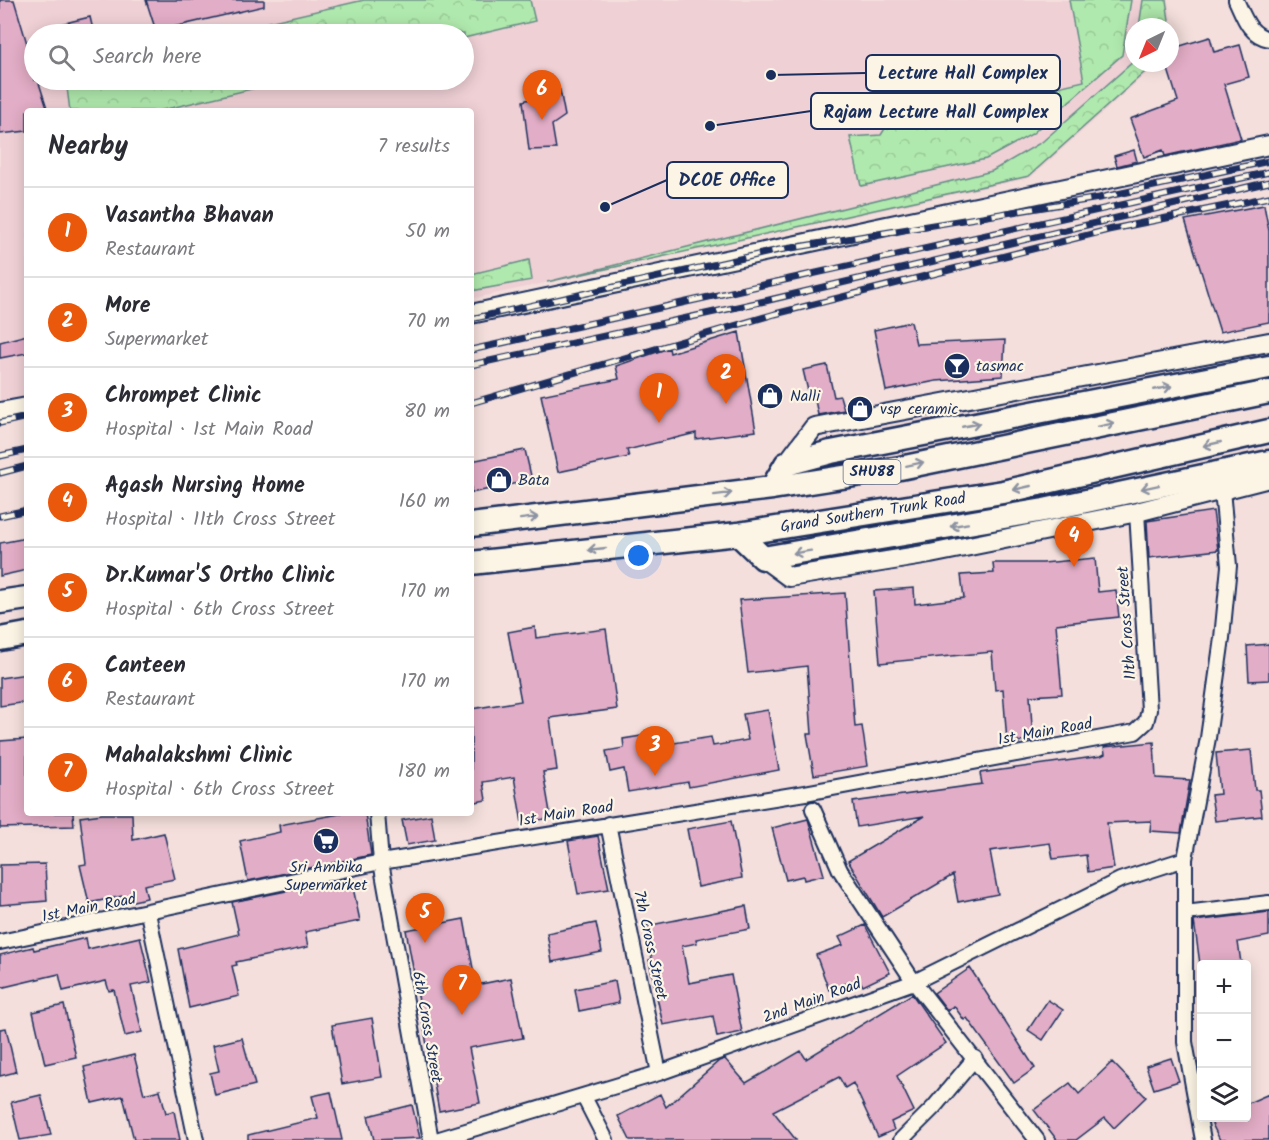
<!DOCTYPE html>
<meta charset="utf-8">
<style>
:root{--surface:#fff;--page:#f7f7f7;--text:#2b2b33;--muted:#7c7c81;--line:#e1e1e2;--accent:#ea580c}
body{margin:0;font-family:Kalam,sans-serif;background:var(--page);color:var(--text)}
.controls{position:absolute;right:18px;bottom:18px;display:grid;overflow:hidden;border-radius:6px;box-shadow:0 3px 15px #0003}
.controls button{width:54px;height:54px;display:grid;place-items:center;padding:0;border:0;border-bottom:2px solid var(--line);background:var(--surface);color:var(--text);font:30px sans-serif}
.compass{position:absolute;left:1125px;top:18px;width:54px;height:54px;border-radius:50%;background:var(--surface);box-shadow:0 3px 15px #0003;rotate:223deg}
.you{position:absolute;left:639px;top:556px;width:21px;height:21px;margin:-15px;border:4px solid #fff;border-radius:50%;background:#1a73e8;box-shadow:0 0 0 9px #1a73e833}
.badge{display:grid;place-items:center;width:39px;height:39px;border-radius:50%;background:var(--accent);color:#fff;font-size:20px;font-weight:700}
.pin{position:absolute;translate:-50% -50px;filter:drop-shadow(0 2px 3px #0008)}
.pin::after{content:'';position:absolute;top:32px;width:21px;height:18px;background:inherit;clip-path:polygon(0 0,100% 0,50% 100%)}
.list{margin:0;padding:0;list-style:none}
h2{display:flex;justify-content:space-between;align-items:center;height:78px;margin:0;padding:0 24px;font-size:26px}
h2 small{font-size:20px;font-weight:400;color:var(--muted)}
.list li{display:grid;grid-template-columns:39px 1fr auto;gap:18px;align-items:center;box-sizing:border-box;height:90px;padding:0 24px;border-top:2px solid var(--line)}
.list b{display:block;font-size:22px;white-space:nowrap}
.list p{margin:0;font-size:20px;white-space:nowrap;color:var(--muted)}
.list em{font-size:20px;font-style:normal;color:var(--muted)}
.icon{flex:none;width:33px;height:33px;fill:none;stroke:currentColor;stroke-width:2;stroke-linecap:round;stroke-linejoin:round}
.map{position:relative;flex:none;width:1269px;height:1140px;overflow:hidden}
.search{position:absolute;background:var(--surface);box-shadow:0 3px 15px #0003;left:24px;top:24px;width:450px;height:66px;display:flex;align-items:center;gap:15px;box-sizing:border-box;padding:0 21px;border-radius:33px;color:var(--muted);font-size:22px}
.panel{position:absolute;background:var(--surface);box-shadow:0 3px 15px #0003;left:24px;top:108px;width:450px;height:708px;border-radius:6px}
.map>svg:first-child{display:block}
</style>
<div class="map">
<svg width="1269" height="1140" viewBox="0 0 1269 1140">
<defs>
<pattern id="forest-crowns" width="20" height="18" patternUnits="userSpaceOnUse" patternTransform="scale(1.5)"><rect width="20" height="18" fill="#b0e9ad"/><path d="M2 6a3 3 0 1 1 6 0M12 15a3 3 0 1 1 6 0" fill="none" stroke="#97c897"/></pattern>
</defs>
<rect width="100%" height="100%" fill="#f4dfdc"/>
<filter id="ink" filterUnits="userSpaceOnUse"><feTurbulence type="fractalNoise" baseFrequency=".0167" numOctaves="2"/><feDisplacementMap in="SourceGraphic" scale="12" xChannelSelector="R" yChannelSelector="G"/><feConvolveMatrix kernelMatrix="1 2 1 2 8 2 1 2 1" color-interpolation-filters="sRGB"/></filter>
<g filter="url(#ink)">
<path fill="#efd0d5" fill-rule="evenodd" d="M0 0H1168L1175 48 1170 53V27H1134V63H1158L1030 178 471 299V111H27V396L0 402ZM34 34H464V80H34Z"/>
<path fill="url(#forest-crowns)" stroke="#668c86" stroke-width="1.5" d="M364 0H530L535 21 464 38V34H217Z
M1069 0H1131L1122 55 1032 134 986 159 861 186 850 137 881 135 886 127 905 122 1084 81Z
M1143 0H1166L1170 27H1139Z
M1134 61V63H1155L1029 176 547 282 992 171 1042 142Z
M66 80H290L158 111H70Z
M529 260 532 280 471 291V274Z"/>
<path fill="#e2adc6" stroke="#1b2f5e" stroke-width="1.5" d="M0 0H14L34 67V80H38L48 111H27V131L0 134Z
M146 0H264V6L156 31Z
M90 17 94 34H41L40 29Z
M1210 37 1214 52 1240 45 1249 77 1224 84 1241 139 1165 156 1163 150 1144 157 1130 119 1178 101 1166 63H1170V49Z
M560 90 565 116 552 125 556 149 529 150 523 101Z
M1134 150 1137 161 1117 166 1114 156Z
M1264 205 1269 231V322L1220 332 1185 220Z
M911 322 916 344 1005 340 1003 376 936 381 886 391 874 330Z
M739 332 756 431 696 439V433L627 450 629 457 558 472 541 395 619 379 616 366 669 348 670 353Z
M27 335V353L0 358V342Z
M827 365 834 397 840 396 844 410 818 415 813 390 808 391 803 370Z
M525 450 532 480 471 493V461Z
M1213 511 1218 550 1149 558 1147 521Z
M27 538V570L0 576V543Z
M1095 558 1098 592 1116 590 1119 617 1056 624 1062 694 1030 696 1033 741 1007 742 1003 689 995 690 992 652 880 663 874 591 914 588 915 604 964 598 961 575 994 573 993 563H1043Z
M845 593 855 727 862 726 868 766 814 775 807 734H812L807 666 748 673 739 600Z
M535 627 536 638 606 629 617 709 550 718 557 770 543 772 551 818 522 823 514 777 483 782 486 800 471 803V709L521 701 508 632Z
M1269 644V680L1249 681 1247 646Z
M27 674V702L0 706V678Z
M768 710 779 770 689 787 688 782 628 792 624 769 610 772 606 751 624 748 623 739 666 732 668 744 711 737 713 746 748 740 743 714Z
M27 739V813H73L74 826 0 828V741Z
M1154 742 1156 778 1190 780 1181 833 1150 831 1151 821 1107 823 1114 868 1088 872 1086 855 1053 859 1050 843 990 851 998 894 958 902 953 875 882 917 848 861 924 816 857 827 853 802 982 784 980 773 1101 756 1105 754 1104 747Z
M1251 750 1255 790H1259L1262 816 1215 821 1211 795 1220 794 1216 753Z
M345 813H365L371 855 248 881 240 841 280 832 279 825Z
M102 814H132L133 840 164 833 175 879 144 885 147 898 124 903 123 896 89 903 80 865 86 864 80 817Z
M431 815 435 840 407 845 402 820Z
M808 819 824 875 804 880 803 876 786 880 772 828Z
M731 821 742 878 698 887 687 829Z
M598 836 609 889 578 894 568 841Z
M45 864 47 901 0 905V865Z
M351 878 360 921 305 932 308 947 236 962 237 965 232 966 239 996 189 1008 178 949 239 934 232 902Z
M746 906 750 929 696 939 697 943 682 946 689 983 731 975 742 1032 717 1037 713 1016 663 1025 649 960 652 959 646 926Z
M1269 912V936L1238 942 1241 963 1200 964 1194 921Z
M464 919 476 985 511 978 523 1038 469 1048 480 1103 439 1111 406 930Z
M596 923 602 952 552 962 547 933Z
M865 925 890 973 863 986 859 979 829 990 816 955 843 945 839 937Z
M140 937 151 982 131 986 142 1032 125 1036 114 990 109 991 106 981 63 991 59 974 0 988V955L33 947 34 950 86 938 88 949Z
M970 968 1035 1068 1014 1083 967 1018 964 1020 954 1006 947 1010 934 993Z
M615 981 619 1003 579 1011 575 989Z
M912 994 946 1043 897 1076 914 1111 891 1122 894 1130 878 1137 853 1083 845 1088 839 1077 773 1111 796 1140H630L618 1116 660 1094 666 1107 719 1061 725 1059 746 1083 801 1051 806 1059Z
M1048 1000 1063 1010 1043 1040 1028 1030Z
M64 1005 76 1057 45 1064 33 1012Z
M372 1018 382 1077 342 1084 332 1025Z
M6 1028 16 1072 0 1076V1029Z
M242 1038 255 1085 215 1095 210 1073 219 1071 213 1045Z
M134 1055 144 1094 160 1090 166 1113 174 1111 180 1140H134L123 1096 92 1103 84 1067Z
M1171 1058 1179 1081 1154 1089 1146 1066Z
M1112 1062 1146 1097 1114 1128 1105 1118 1076 1140H1057L1034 1110 1070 1083 1079 1094Z
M331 1092 342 1140H248V1135L318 1118 312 1096Z
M1269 1094V1140H1220L1209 1118H1246V1104Z
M41 1095 51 1135 20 1140 11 1102Z
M412 1105 420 1138 374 1140 368 1116Z"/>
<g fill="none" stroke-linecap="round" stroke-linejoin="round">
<defs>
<path id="minor" d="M1236 0C1244 17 1249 35 1269 39
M813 809 840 870 914 982 1037 1140
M377 813 381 862 431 1140
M608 824 659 1073
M148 913 196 1140
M1185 913 1269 903
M0 942 381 862 805 793 1135 732 1146 722 1149 710 1137 512
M584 1097 606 1140
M436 1140 659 1073 914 982 1120 880 1185 859
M901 1140 934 1107 975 1058
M1203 1140 1185 1042V859L1208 738 1222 638 1229 566 1222 490"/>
<path id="tertiary" d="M471 314 1269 145
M0 412 27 407
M786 464 814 427 1269 342
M763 558 789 577 930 554 1137 512 1269 478"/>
<path id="primary" d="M772 488 786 464 831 452 1269 367
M471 525 772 488 900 468 1269 392
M738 534 763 558 1044 510 1269 462
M471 563 738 534 1003 492 1269 431
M0 602 27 598
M0 639 27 634"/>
</defs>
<use href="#minor" stroke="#1b2f5e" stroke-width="18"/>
<use href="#tertiary" stroke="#1b2f5e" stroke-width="22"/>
<use href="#primary" stroke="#1b2f5e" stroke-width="27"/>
<use href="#minor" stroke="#fcf5e5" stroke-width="14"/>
<use href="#tertiary" stroke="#fcf5e5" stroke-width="18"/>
<use href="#primary" stroke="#fcf5e5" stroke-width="22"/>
<defs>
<path id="rail" d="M471 319 779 250 1099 198 1269 161
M471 350 1269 172
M471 365 765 301 1269 182
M471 403 775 314 1108 230 1269 197
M0 423 27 417
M0 456 27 450
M0 473 27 466
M0 516 27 510"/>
</defs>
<use href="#rail" stroke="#1b2f5e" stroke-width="7"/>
<use href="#rail" stroke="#fcf5e5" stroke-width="4.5" stroke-dasharray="14" stroke-linecap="butt"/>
</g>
<defs><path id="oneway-shaft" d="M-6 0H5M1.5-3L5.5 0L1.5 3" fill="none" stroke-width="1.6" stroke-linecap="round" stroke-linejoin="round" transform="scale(1.5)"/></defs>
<g stroke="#8c92a2">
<use href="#oneway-shaft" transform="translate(1163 388) rotate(-11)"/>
<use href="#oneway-shaft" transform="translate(971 425) rotate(-11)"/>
<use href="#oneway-shaft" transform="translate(1106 425) rotate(-12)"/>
<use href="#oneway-shaft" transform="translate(1212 444) rotate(167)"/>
<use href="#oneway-shaft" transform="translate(915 464) rotate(-12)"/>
<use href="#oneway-shaft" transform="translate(1150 487) rotate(168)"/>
<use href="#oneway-shaft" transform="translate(1022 488) rotate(167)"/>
<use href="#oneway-shaft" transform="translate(723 494) rotate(-7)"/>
<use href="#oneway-shaft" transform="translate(529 518) rotate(-7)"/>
<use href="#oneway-shaft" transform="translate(959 525) rotate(170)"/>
<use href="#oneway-shaft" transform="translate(597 549) rotate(174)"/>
<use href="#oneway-shaft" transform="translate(802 552) rotate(171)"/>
</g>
</g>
<defs>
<symbol id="bar-disc" viewBox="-11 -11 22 22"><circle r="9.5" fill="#1b2f5e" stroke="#fcf5e5"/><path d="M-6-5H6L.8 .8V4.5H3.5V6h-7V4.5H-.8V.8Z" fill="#fff"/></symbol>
<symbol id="shop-disc" viewBox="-11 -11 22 22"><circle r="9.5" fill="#1b2f5e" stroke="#fcf5e5"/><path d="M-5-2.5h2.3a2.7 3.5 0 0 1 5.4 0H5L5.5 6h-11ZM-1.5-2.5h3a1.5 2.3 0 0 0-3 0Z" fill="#fff"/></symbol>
<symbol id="supermarket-disc" viewBox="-11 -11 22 22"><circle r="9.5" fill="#1b2f5e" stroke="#fcf5e5"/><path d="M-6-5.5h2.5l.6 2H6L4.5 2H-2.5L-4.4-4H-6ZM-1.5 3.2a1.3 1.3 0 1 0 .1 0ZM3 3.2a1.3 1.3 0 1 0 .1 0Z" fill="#fff"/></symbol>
</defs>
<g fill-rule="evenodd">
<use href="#bar-disc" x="942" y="351" width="30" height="30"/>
<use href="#shop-disc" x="755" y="381" width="30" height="30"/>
<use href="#shop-disc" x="845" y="394" width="30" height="30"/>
<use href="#shop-disc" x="484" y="465" width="30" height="30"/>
<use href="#supermarket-disc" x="311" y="826" width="30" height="30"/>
</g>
<g text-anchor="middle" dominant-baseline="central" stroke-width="4.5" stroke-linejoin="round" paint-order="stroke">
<rect fill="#fcf5e5" stroke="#5e6a86" stroke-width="1.5" x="843.5" y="460" width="57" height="24" rx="4.5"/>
<g font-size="15" font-weight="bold" fill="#1b2f5e">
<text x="872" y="472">SHU88</text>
</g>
<g font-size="16" fill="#1b2f5e" stroke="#fcf5e5" text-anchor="start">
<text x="976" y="366">tasmac</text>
<text x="790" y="396">Nalli</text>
<text x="880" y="409">vsp ceramic</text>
<text x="518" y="480">Bata</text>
<text x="326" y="867" text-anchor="middle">Sri Ambika<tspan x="326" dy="18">Supermarket</tspan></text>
</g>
<g font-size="16" fill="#1b2f5e" stroke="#fcf5e5">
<text transform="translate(873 513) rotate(-9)">Grand Southern Trunk Road</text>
<text transform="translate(1127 623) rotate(-94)">11th Cross Street</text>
<text transform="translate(1045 732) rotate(-10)">1st Main Road</text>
<text transform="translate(566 814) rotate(-9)">1st Main Road</text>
<text transform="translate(89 908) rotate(-11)">1st Main Road</text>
<text transform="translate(650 945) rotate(78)">7th Cross Street</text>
<text transform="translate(812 1001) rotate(-20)">2nd Main Road</text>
<text transform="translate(427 1027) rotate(80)">6th Cross Street</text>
</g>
</g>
<path fill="none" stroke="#1b2f5e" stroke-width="2" d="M771 75L866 73M710 126L811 111M605 207L667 180"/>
<g fill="#1b2f5e" stroke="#fcf5e5" stroke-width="2">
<circle cx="771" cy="75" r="6"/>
<circle cx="710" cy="126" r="6"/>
<circle cx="605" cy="207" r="6"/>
</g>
<g fill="#fcf5e5" stroke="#1b2f5e" stroke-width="2">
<rect x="866" y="55" width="194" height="36" rx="6"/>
<rect x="811" y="93" width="250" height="36" rx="6"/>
<rect x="667" y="162" width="121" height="36" rx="6"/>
</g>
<g font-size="18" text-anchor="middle" font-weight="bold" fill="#1b2f5e">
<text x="963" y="79">Lecture Hall Complex</text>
<text x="936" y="118">Rajam Lecture Hall Complex</text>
<text x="727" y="186">DCOE Office</text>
</g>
</svg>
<div class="controls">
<button>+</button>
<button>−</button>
<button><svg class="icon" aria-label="layers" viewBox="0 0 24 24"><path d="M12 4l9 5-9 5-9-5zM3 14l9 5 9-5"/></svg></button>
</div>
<svg class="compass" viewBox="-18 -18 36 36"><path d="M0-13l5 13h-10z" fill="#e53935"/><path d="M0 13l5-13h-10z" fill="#7c7c81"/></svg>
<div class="you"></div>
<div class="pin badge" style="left:659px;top:423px">1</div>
<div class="pin badge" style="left:726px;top:404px">2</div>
<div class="pin badge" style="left:655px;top:776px">3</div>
<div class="pin badge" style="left:1074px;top:567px">4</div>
<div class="pin badge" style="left:425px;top:943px">5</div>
<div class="pin badge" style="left:542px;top:120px">6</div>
<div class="pin badge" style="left:462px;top:1015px">7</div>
<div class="search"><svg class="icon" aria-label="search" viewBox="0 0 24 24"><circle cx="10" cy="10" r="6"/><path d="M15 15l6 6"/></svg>Search here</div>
<section class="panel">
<h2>Nearby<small>7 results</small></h2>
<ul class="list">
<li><span class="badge">1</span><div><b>Vasantha Bhavan</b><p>Restaurant</p></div><em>50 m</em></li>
<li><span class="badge">2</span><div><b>More</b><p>Supermarket</p></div><em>70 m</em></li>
<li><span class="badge">3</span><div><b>Chrompet Clinic</b><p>Hospital · 1st Main Road</p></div><em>80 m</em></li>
<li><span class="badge">4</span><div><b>Agash Nursing Home</b><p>Hospital · 11th Cross Street</p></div><em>160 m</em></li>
<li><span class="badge">5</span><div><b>Dr.Kumar'S Ortho Clinic</b><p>Hospital · 6th Cross Street</p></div><em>170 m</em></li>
<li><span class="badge">6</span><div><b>Canteen</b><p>Restaurant</p></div><em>170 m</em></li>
<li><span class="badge">7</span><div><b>Mahalakshmi Clinic</b><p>Hospital · 6th Cross Street</p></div><em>180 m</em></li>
</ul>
</section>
</div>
